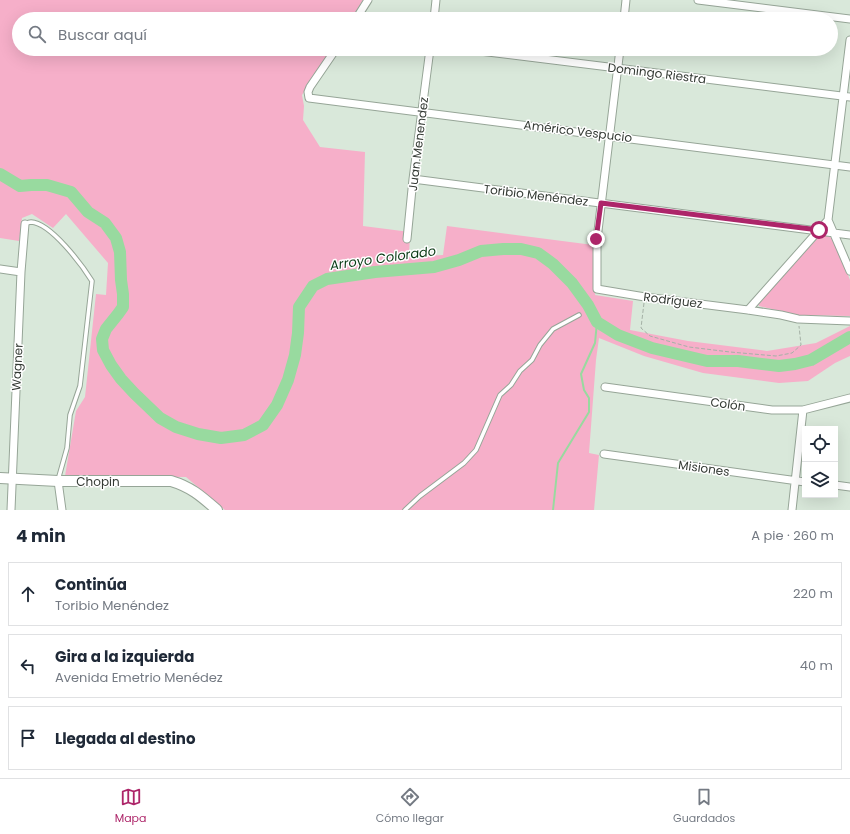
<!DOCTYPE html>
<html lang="es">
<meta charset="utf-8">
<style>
:root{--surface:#fff;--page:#f2f2f3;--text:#1f2937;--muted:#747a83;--line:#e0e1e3;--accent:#ad2569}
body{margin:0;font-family:Poppins,sans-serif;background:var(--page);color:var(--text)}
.controls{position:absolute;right:12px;bottom:12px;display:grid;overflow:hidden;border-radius:0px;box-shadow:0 4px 16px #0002}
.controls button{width:36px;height:36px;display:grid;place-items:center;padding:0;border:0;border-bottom:1px solid var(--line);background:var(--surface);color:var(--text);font:20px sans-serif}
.stop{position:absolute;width:12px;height:12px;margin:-9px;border:3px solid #ad2569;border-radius:50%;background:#fff}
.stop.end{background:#ad2569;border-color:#fff;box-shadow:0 1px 4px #0008}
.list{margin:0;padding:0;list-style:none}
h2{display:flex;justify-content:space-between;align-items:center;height:52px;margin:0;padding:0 16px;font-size:17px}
h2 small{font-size:13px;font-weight:400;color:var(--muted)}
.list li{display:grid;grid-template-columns:26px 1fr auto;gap:12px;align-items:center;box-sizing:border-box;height:64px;margin:0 8px 8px;padding:0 8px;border:1px solid var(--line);border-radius:0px}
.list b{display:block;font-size:15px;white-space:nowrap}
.list p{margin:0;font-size:13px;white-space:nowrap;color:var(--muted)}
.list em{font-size:13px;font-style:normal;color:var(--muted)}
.icon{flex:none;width:22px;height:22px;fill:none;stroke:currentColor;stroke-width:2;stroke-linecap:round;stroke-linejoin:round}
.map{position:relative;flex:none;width:850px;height:510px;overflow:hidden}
.search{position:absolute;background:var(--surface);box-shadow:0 4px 16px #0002;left:12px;right:12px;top:12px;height:44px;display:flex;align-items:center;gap:10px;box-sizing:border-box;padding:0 14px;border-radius:22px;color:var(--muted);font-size:15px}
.sheet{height:268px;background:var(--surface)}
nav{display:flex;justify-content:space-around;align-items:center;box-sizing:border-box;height:56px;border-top:1px solid var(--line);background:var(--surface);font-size:11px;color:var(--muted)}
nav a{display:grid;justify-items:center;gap:2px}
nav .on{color:var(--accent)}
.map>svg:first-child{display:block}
</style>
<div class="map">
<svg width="850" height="510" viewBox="0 0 850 510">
<rect width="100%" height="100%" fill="#d9e8da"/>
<path fill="#f6afc9" d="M0 0H363L351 19H19V49H332L302 95 304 106 303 120 320 147 365 152 363 226 410 232 409 257 443 255 447 226 601 246 595 295 633 301 630 330 688 341 767 351 816 343 850 326V356L835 363 808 381 779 383 703 373 644 356 599 338 596 360 589 453 599 455 594 510H225L186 477 65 476 76 411 85 397 96 294 106 295 108 263 66 214 53 228 32 214 22 218 19 241 0 238Z
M825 235 832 238 836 244 850 280V316L798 315 759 306 757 302 818 238Z"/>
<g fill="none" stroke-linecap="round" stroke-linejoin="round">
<path stroke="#98da9f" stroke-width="2" d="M553 510 558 463 589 412V398L584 390 581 374 595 343 597 322"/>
<path stroke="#98da9f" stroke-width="12" d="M0 174 20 186 31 185H47L71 192 88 212 105 223 116 238 120 252 121 280 123 294V307L118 314 106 329 102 339 103 350 111 365 121 379 134 393 160 418 176 427 198 434 221 438 244 435 263 425 277 405 288 380 295 355 298 333 299 307 313 286 327 279 375 272 434 267 459 260 481 251 503 249H521L538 253 553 264 572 283 588 305 597 322 618 335 652 348 707 361H738L779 366 795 364 811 360 850 337"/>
<defs>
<path id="lane" d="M25 224C27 223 29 222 31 222 51 223 82 265 92 281L80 386 70 415 67 448 58 480
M405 510 420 496 464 463 476 450 500 395 511 385 520 371 532 360 540 345 553 329 579 315"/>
<path id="street" d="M698 0 850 19
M356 19 368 0
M434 19 436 0
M624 19 626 0
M336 49 310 87 308 92 309 98 850 167
M463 49 850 97
M620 49 597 239V289L645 297 748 310 781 315 798 319 850 321
M413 179 850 235
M828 220 850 271
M407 239 413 179 430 49
M0 269 21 272
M748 310 828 220 850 40
M605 387 772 410H803L850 398
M604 454 805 482
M58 481 62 510
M835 485 850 487
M11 510 21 272 25 224
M792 510 803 410"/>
<path id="secondary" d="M0 478 58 481H171C191 487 201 496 217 510"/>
</defs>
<use href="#lane" stroke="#96a597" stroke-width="5.5"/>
<use href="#street" stroke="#96a597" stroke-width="9"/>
<use href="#secondary" stroke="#96a597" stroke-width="12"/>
<path stroke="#a5b1a6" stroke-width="1" stroke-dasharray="4 2" stroke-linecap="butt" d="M644 303 641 328 650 336 689 347 730 352 776 356 792 353 801 345 799 326"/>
<use href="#lane" stroke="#fff" stroke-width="3.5"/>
<use href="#street" stroke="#fff" stroke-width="7"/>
<use href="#secondary" stroke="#fff" stroke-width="10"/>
</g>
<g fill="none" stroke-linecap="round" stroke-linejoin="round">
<path stroke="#ad2569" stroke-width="5" d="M596 239 601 203 819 230"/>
</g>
<g text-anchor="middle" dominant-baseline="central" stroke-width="3" stroke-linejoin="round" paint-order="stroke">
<g font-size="12" fill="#343a34" stroke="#fff">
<text transform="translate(657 73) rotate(7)">Domingo Riestra</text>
<text transform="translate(578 131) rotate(7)">Américo Vespucio</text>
<text transform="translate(418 144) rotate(-83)">Juan Menendez</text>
<text transform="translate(536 195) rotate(7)">Toribio Menéndez</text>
<text transform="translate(673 300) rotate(7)">Rodríguez</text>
<text transform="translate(17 367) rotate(-87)">Wagner</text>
<text transform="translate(728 404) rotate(8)">Colón</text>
<text transform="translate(704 468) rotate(8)">Misiones</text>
<text x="98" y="481">Chopin</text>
</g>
<g font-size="13" font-style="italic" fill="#0a3a15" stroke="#fff">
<text transform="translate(383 258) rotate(-8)">Arroyo Colorado</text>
</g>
</g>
</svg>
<div class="controls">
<button><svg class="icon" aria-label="locate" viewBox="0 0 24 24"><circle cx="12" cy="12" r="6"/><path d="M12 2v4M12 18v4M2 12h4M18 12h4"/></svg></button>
<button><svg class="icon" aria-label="layers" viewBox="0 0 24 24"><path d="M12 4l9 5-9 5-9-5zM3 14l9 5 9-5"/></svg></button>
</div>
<div class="stop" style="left:819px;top:230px"></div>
<div class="stop end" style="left:596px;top:239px"></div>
<div class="search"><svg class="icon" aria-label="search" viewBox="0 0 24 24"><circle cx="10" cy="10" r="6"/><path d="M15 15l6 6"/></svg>Buscar aquí</div>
</div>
<section class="sheet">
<h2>4 min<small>A pie · 260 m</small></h2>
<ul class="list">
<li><svg class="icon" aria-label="ahead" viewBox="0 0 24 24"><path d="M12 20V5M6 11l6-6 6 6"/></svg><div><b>Continúa</b><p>Toribio Menéndez</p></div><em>220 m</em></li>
<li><svg class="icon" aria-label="left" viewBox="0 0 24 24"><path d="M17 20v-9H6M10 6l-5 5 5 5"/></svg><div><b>Gira a la izquierda</b><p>Avenida Emetrio Menédez</p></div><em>40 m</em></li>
<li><svg class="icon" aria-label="arrive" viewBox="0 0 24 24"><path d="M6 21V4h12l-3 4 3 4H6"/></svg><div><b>Llegada al destino</b></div></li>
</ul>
</section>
<nav>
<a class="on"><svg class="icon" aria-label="map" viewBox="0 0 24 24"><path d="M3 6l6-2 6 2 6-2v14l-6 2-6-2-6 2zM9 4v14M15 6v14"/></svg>Mapa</a>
<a><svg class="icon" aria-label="directions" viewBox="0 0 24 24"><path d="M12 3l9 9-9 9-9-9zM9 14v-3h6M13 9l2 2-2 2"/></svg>Cómo llegar</a>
<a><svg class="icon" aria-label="saved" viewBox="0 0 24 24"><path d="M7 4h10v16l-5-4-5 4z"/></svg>Guardados</a>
</nav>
